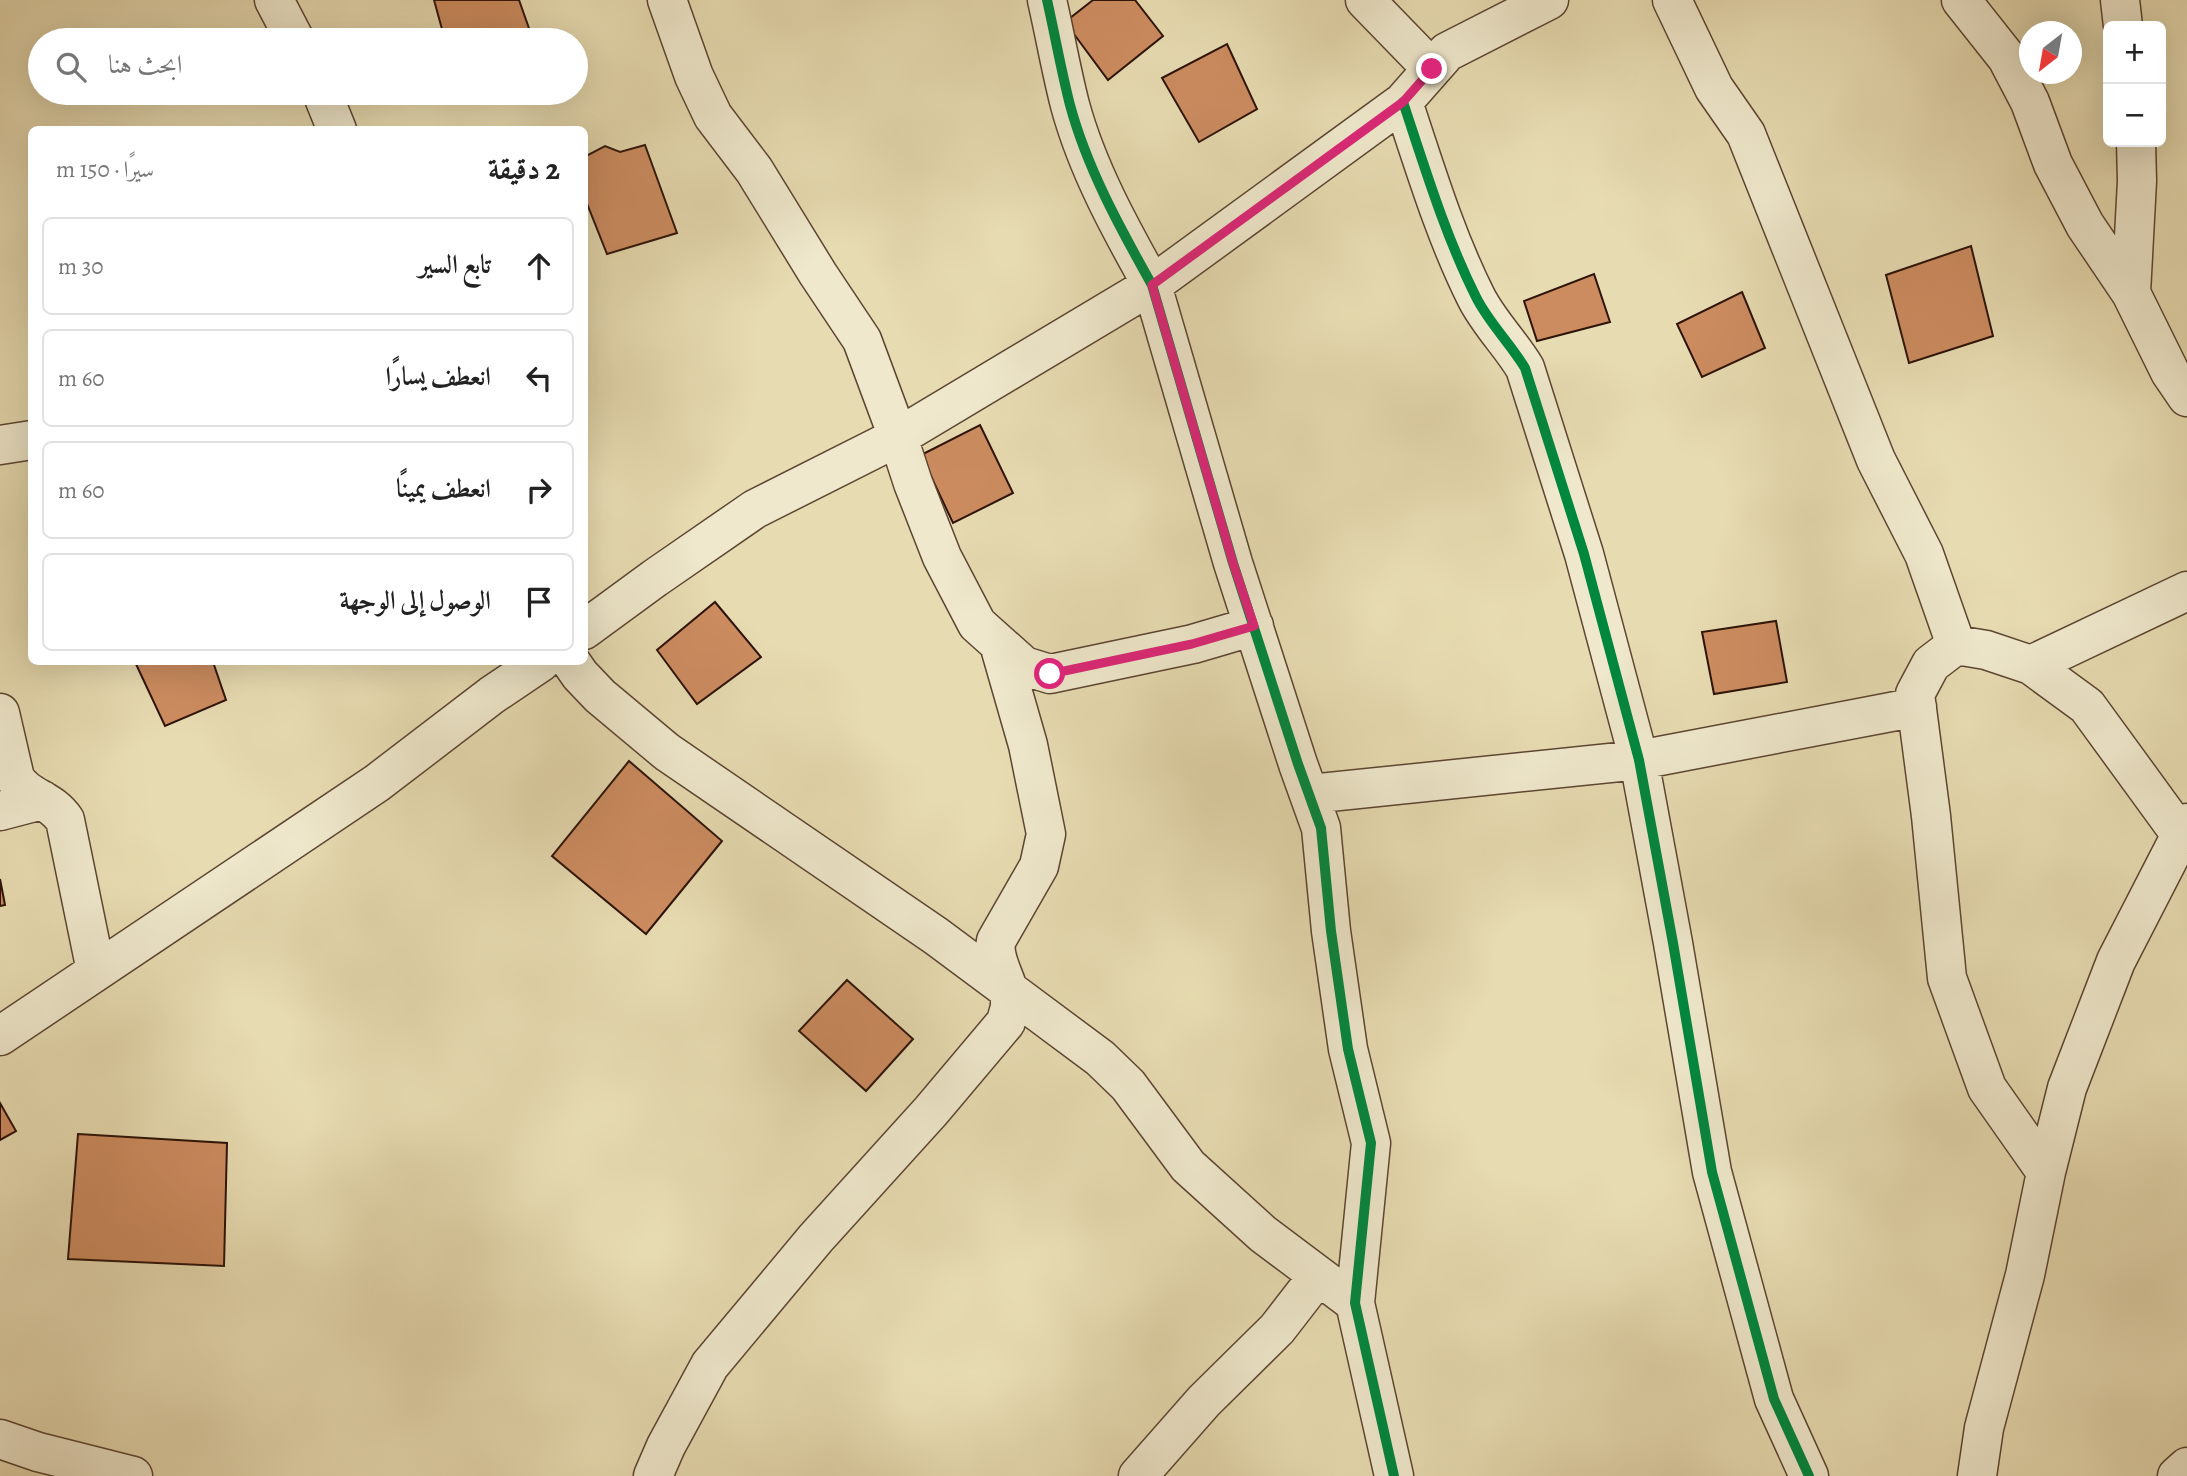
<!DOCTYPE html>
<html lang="ar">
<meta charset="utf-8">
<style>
:root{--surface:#fff;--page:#f6f6f6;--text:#222;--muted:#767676;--line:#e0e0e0}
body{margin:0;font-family:Alegreya,Amiri,serif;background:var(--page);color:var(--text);direction:rtl}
.controls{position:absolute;right:21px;top:21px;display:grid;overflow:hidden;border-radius:10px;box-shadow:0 7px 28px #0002}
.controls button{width:63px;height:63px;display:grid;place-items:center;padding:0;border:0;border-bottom:2px solid var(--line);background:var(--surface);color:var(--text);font:35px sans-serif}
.compass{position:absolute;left:2019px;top:21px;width:63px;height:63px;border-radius:50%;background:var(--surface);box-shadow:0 7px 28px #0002;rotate:211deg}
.stop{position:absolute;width:21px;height:21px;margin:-16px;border:5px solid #db2777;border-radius:50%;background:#fff}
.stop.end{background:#db2777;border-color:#fff;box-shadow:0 2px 7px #0008}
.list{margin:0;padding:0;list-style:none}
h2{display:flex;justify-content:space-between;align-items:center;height:91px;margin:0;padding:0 28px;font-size:30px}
h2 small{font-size:23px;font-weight:400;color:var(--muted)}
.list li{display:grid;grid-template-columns:46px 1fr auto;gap:21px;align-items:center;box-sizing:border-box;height:98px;margin:0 14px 14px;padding:0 14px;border:2px solid var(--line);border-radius:10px}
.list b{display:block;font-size:26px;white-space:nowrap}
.list em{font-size:23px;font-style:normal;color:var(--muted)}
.icon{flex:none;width:38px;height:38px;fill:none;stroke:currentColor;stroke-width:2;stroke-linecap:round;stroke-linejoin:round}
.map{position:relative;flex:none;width:2187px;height:1476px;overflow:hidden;direction:ltr}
.search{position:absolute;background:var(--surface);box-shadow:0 7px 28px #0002;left:28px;top:28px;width:560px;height:77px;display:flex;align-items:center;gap:18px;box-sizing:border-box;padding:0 24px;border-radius:38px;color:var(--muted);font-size:26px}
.panel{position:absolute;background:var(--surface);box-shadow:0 7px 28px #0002;left:28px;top:126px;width:560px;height:539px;border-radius:10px;direction:rtl}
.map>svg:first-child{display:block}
</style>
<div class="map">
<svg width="2187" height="1476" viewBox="0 0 2187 1476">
<rect width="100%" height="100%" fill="#e7dbb1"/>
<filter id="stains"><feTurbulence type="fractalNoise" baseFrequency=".00286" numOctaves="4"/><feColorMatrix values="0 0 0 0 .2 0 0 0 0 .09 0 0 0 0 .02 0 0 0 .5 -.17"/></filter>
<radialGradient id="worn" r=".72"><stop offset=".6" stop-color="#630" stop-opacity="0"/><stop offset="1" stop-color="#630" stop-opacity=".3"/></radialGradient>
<path fill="#cc8c60" stroke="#2d1308" stroke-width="2" d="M434 0H519L531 34 512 40H445Z
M1093 0H1135L1163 36 1108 80 1065 22Z
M1227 44 1257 109 1199 142 1162 78Z
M645 145 677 233 607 254 584 196V157L605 146 620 152Z
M1971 246 1993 336 1909 363 1886 275Z
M1594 274 1610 322 1537 341 1524 301Z
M1742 292 1765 348 1702 377 1677 324Z
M980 425 1013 493 953 523 921 455Z
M715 602 761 657 697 704 657 650Z
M1776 621 1787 682 1714 694 1702 632Z
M135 662H213L226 700 165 726Z
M629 761 722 841 646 934 552 856Z
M0 879 5 905 0 906Z
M847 980 913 1039 866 1091 799 1031Z
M0 1103 16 1131 0 1140Z
M78 1134 227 1143 224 1266 68 1259Z"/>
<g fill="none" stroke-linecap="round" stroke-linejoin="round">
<defs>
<path id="minor" d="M274 0 295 40
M667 0 694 76 713 116 754 170 818 274 862 340 898 437 913 483 942 557 977 624 1024 666 1050 674 1193 644 1254 626
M1047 0C1055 35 1061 70 1070 105 1087 168 1120 228 1152 285L1233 563 1298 764 1321 828 1331 931 1348 1049 1371 1143 1355 1303 1394 1476
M1365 0 1432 69
M1672 0 1714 88 1746 134 1876 460 1924 554 1956 645 1931 664 1915 694 1931 816 1947 978 1987 1088 2046 1172
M1961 0 2007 58 2030 102 2053 164 2085 225 2131 293 2170 372 2187 397
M2120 0 2123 26
M322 93 337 130
M1403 102C1425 168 1445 235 1476 297 1489 323 1510 343 1525 368L1584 554 1639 760 1673 943 1712 1172 1774 1399 1809 1476
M2131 293 2137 181 2136 142
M0 445 32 440
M584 630 655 578 755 509 898 437 1152 285 1403 102 1447 52 1549 0
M1956 645 1986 650 2031 665 2087 706 2181 835
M571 662 580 675 600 696 667 752 936 936 1100 1058 1128 1085 1188 1166 1263 1234 1355 1303
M2031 665 2187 591
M0 713 15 778C28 799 50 798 65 820L96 971
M1310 794 1639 760 1917 707
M0 811 42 800
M0 1036 377 783 492 695 541 662
M0 1439 38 1452 133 1476
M653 1476 666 1446 710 1365 816 1238 931 1111 1006 1022C1007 1016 1010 1010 1010 1004 1011 982 992 963 996 941L1039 866 1046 834 1028 745 999 644
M1138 1476 1204 1401 1277 1329 1318 1276
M1977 1476 1984 1428 2025 1275 2046 1172 2067 1088 2116 961 2187 823
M2177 1476 2187 1467"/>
</defs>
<use href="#minor" stroke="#5c4532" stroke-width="41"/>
<use href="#minor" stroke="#efe8cc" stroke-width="38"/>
<defs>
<path id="cycleway" d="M1047 0C1055 35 1061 70 1070 105 1087 168 1120 228 1152 285L1233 563 1298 764 1321 828 1331 931 1348 1049 1371 1143 1355 1303 1394 1476
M1403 102C1425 168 1445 235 1476 297 1489 323 1510 343 1525 368L1584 554 1639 760 1673 943 1712 1172 1774 1399 1809 1476"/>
</defs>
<use href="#cycleway" stroke="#efe8cc" stroke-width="15"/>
<use href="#cycleway" stroke="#00873e" stroke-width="10"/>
</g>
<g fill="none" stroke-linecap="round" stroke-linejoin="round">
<path stroke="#db2777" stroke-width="9" d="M1050 674 1192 644 1254 626 1233 563 1152 285 1403 102 1432 69"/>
</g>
<rect width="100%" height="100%" filter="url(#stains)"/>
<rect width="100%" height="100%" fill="url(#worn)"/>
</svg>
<div class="controls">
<button>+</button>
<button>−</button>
</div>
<svg class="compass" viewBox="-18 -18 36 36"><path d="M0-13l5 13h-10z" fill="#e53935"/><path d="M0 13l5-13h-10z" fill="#767676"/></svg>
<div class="stop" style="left:1050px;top:674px"></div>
<div class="stop end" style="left:1432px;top:69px"></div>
<div class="search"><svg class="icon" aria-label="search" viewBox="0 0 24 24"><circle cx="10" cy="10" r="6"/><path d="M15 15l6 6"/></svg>ابحث هنا</div>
<section class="panel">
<h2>2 دقيقة<small>سيرًا · 150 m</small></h2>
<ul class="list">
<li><svg class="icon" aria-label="ahead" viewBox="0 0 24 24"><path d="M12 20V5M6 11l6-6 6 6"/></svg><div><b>تابع السير</b></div><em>30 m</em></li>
<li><svg class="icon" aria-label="left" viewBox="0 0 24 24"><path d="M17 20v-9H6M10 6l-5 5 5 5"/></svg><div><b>انعطف يسارًا</b></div><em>60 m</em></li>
<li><svg class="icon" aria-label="right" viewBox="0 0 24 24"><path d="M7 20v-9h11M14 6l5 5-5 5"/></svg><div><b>انعطف يمينًا</b></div><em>60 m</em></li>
<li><svg class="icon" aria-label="arrive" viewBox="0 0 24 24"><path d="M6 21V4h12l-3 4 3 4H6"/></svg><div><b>الوصول إلى الوجهة</b></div></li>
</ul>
</section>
</div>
